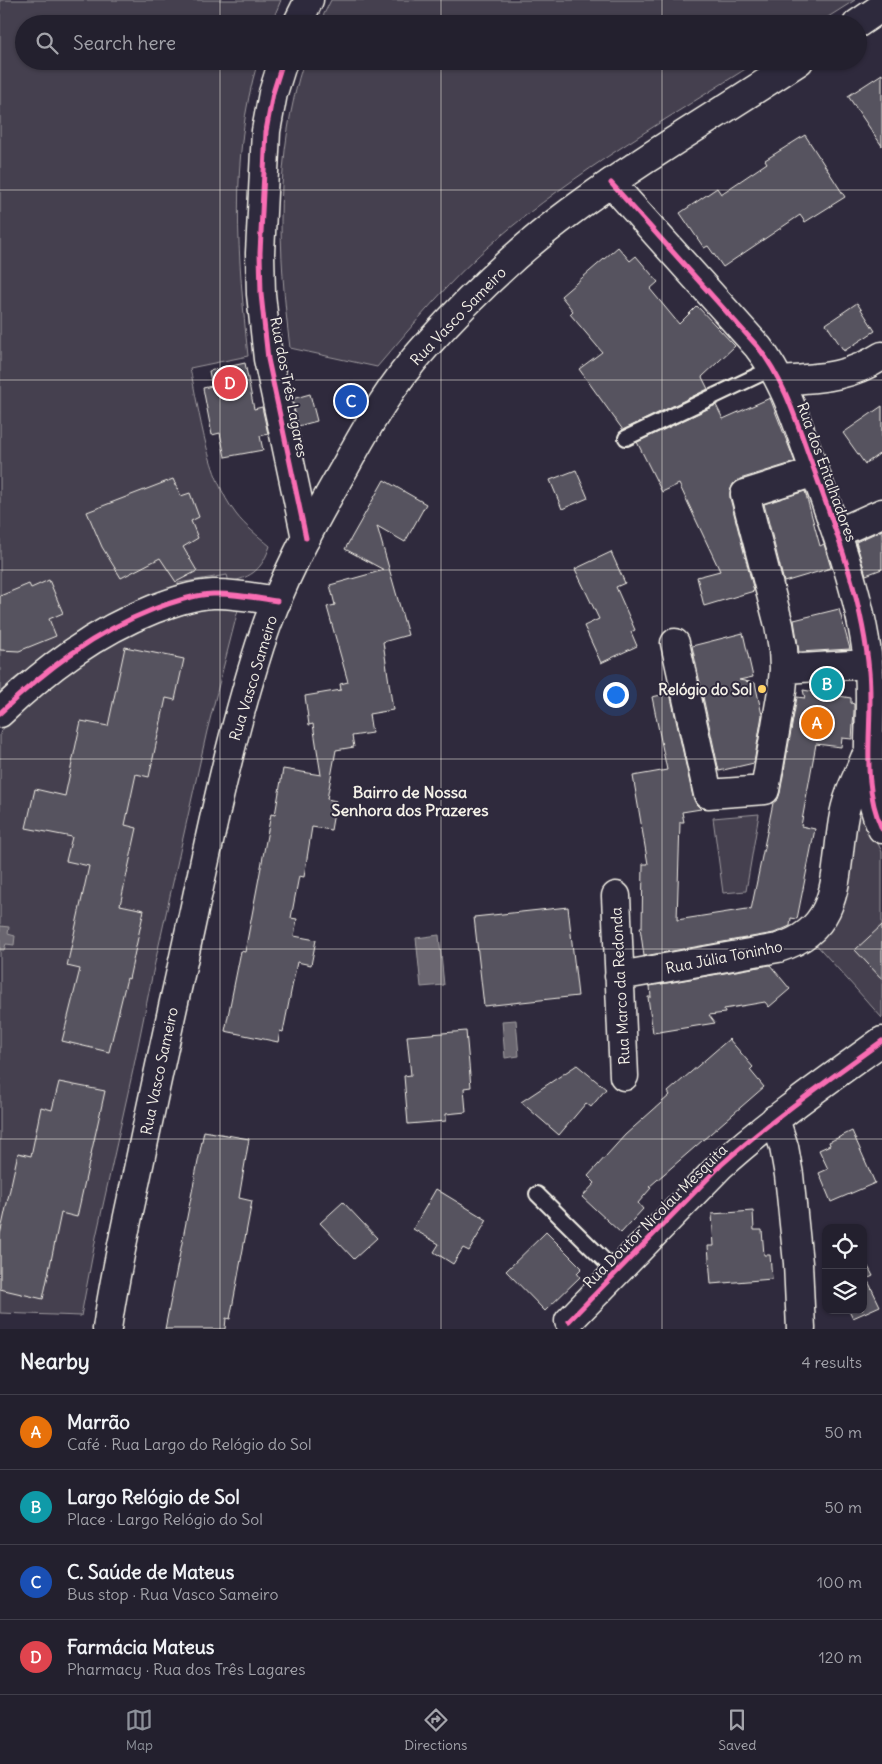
<!DOCTYPE html>
<meta charset="utf-8">
<style>
:root{--surface:#23202e;--page:#2f2d3a;--text:#f1f3f6;--muted:#a3a3aa;--line:#403e4a;--accent:#8c9099}
body{margin:0;font-family:Delius,sans-serif;background:var(--page);color:var(--text)}
.controls{position:absolute;right:15px;bottom:15px;display:grid;overflow:hidden;border-radius:10px;box-shadow:0 1px 4px #0004}
.controls button{width:45px;height:45px;display:grid;place-items:center;padding:0;border:0;border-bottom:1px solid var(--line);background:var(--surface);color:var(--text);font:25px sans-serif}
.you{position:absolute;left:615px;top:694px;width:18px;height:18px;margin:-12px;border:4px solid #fff;border-radius:50%;background:#1a73e8;box-shadow:0 0 0 8px #1a73e833}
.badge{display:grid;place-items:center;width:32px;height:32px;border-radius:50%;background:var(--accent);color:#fff;font-size:16px;font-weight:700}
.pin{position:absolute;translate:-50% -50%;border:2px solid #fff;box-shadow:0 1px 5px #0006}
.list{margin:0;padding:0;list-style:none}
h2{display:flex;justify-content:space-between;align-items:center;height:65px;margin:0;padding:0 20px;font-size:21px}
h2 small{font-size:16px;font-weight:400;color:var(--muted)}
.list li{display:grid;grid-template-columns:32px 1fr auto;gap:15px;align-items:center;box-sizing:border-box;height:75px;padding:0 20px;border-top:1px solid var(--line)}
.list b{display:block;font-size:19px;white-space:nowrap}
.list p{margin:0;font-size:16px;white-space:nowrap;color:var(--muted)}
.list em{font-size:16px;font-style:normal;color:var(--muted)}
.icon{flex:none;width:28px;height:28px;fill:none;stroke:currentColor;stroke-width:2;stroke-linecap:round;stroke-linejoin:round}
.map{position:relative;flex:none;width:882px;height:1329px;overflow:hidden}
.search{position:absolute;background:var(--surface);box-shadow:0 1px 4px #0004;left:15px;right:15px;top:15px;height:55px;display:flex;align-items:center;gap:12px;box-sizing:border-box;padding:0 18px;border-radius:28px;color:var(--muted);font-size:19px}
.sheet{height:365px;background:var(--surface)}
nav{display:flex;justify-content:space-around;align-items:center;box-sizing:border-box;height:70px;border-top:1px solid var(--line);background:var(--surface);font-size:14px;color:var(--muted)}
nav a{display:grid;justify-items:center;gap:2px}
nav .on{color:var(--accent)}
.map>svg:first-child{display:block}
</style>
<div class="map">
<svg width="882" height="1329" viewBox="0 0 882 1329">
<rect width="100%" height="100%" fill="#2f2a3d"/>
<filter id="ink" filterUnits="userSpaceOnUse"><feTurbulence type="fractalNoise" baseFrequency=".02" numOctaves="2"/><feDisplacementMap in="SourceGraphic" scale="10" xChannelSelector="R" yChannelSelector="G"/><feConvolveMatrix kernelMatrix="1 2 1 2 8 2 1 2 1" color-interpolation-filters="sRGB"/></filter>
<g filter="url(#ink)">
<path fill="#454050" stroke="#9c989c" d="M0 0H281L271 24H24V61H258C229 157 238 259 248 356L190 368C200 414 207 476 236 514 245 526 258 536 270 546 262 569 253 577 229 582L227 575 178 583 180 594 103 622 32 666 14 679 0 692Z
M331 0H855L817 24H319Z
M304 61H758C669 118 576 171 496 240 451 278 415 323 377 367L290 348C278 251 274 156 304 61Z
M210 608 238 610 207 731 154 967 133 1070 96 1237 81 1316 0 1313V733L12 718 55 680 132 631 191 609Z
M759 814 746 891 723 893 713 818Z
M868 814 873 833 882 852V1018L814 942 837 921 844 896 853 818Z"/>
<path fill="#6a6670" stroke="#a19ea0" d="M0 926 9 927 8 934 15 936 14 945 6 944 4 950H0Z
M439 935 444 985 421 987 416 938Z
M516 1020 519 1056 505 1058 502 1021Z"/>
<path fill="#56525f" stroke="#f4f1e8" d="M882 74V146L848 96Z
M805 135 845 197 805 222 800 215 723 267 708 246 704 248 680 213 717 188 721 194 767 163 765 160Z
M618 247 630 261 636 256 658 282 650 289 679 324 697 306 735 346 702 377 708 389 623 430 579 369 602 352 570 314 573 311 561 296Z
M857 303 875 331 844 351 826 324Z
M245 363 254 409 262 407 268 434 260 436 263 450 225 457 220 433 212 435 203 388 212 386 209 371Z
M310 394 317 421 298 426 292 399Z
M770 398 795 462 740 479 733 484 730 491V498L754 591 704 606 697 577 720 571 679 484 662 492 637 442 716 405 723 419Z
M882 406V452L865 464 843 433Z
M576 470 588 498 562 509 550 480Z
M173 479 181 496 190 493 199 517 191 521 198 538 183 547 197 571 176 582 160 558 121 578 102 547 87 512Z
M384 480 426 504 405 542 377 526 408 635 383 642 393 710 369 714 372 733 352 736 354 747 336 750 327 799 336 801 331 830 312 827 304 877 299 876 291 918 297 919 294 936 316 940 311 965 297 962 283 1032 280 1031 278 1042 225 1031 241 951 245 952 271 814 275 815 283 769 321 775 313 724 309 725 305 696 341 690 340 684 348 682 327 607 335 605 330 585 384 570 345 549Z
M805 491 820 546 824 544 831 568 784 582 764 504Z
M882 530V569L866 575 856 542Z
M611 552 625 583 616 587 635 630 631 632 637 646 601 663 584 626 599 619 575 569Z
M49 580 63 613 49 619 56 636 19 651 0 650V596L29 584 31 588Z
M839 609 850 649 799 652 794 620Z
M743 633 753 677 739 680 755 683 762 715 754 763 719 771 692 646Z
M125 647 184 659 175 700 166 698 149 777 136 774 125 825 137 828 120 905 144 910 129 979 127 978 109 1052 62 1041 80 969 67 966 89 866 66 861 72 837 26 828 35 789 65 796 81 721 108 726Z
M803 690 851 698V703L854 704V711L852 739 842 738 841 747 816 744 801 826 815 829 797 919 791 918 790 926 774 933 644 956 640 927H642L643 864H648L633 776 667 770 652 697 670 693 693 797 696 804 701 809 682 812 684 822H680L677 920 747 909 751 910 773 803 778 799 780 793 797 697 805 698Z
M568 907 578 996 484 1006 474 917Z
M882 925V979L855 950Z
M770 965 790 989 769 1007 765 1002 724 1009 725 1013 709 1015 715 1023 653 1033 648 997H651L650 986Z
M466 1031 471 1087 464 1088 466 1112 446 1114V1121L408 1124 404 1076 411 1075 407 1036Z
M729 1039 753 1067 750 1070 764 1087 649 1187 651 1188 638 1203 643 1209 621 1233 582 1197 595 1183 588 1176 625 1135 670 1095 668 1092Z
M577 1065 606 1089 591 1107 586 1103 559 1135 521 1102Z
M59 1082 105 1091 77 1217 61 1213 43 1299 0 1289V1235L18 1153 31 1156 41 1107 52 1110Z
M204 1131 249 1139 239 1198 252 1201 230 1319 226 1318 225 1329H165Z
M852 1131 875 1183 831 1202 819 1173 828 1169 819 1150 830 1145 829 1142Z
M436 1189 487 1220 469 1251 463 1248 453 1264 434 1252 439 1244 413 1229Z
M343 1202 377 1238 354 1259 320 1223Z
M753 1211 754 1230H762L764 1255H770L772 1279 711 1284 708 1246H714L712 1214Z
M546 1232 582 1268 577 1273 580 1277 545 1311 506 1271Z
M863 1257 873 1276 867 1279 880 1306 853 1318 849 1310H863Z"/>
<g fill="none" stroke-linecap="round" stroke-linejoin="round">
<defs>
<path id="lane" d="M626 438 773 368
M537 1194 617 1273"/>
<path id="street" d="M297 24 309 0
M283 61 273 93 266 131 260 253 261 294 268 359 306 538
M611 183 758 347C785 381 797 423 812 464 836 531 863 600 869 672 874 725 859 778 882 829
M780 381C819 378 848 378 882 356
M837 533 882 513
M675 643 708 794 765 790 782 691 784 669 783 648 779 625 745 494 815 472
M784 669 868 664
M0 713C46 669 95 632 154 609 173 602 192 595 213 594 234 593 256 598 277 601
M616 896 624 1076
M619 976 778 948C845 928 833 870 844 815 847 795 858 776 865 758
M775 1119 784 1147 789 1175 798 1263 801 1329
M569 1321 721 1165C772 1119 827 1081 882 1041"/>
<path id="primary" d="M857 24 882 7
M107 1329C114 1279 125 1229 136 1179 149 1117 162 1055 176 993 202 878 224 757 260 645 280 583 312 524 345 467 368 425 393 382 425 347 469 298 517 251 570 212 643 158 723 111 799 61"/>
</defs>
<use href="#lane" stroke="#f4f1e8" stroke-width="18"/>
<use href="#street" stroke="#f4f1e8" stroke-width="31"/>
<use href="#primary" stroke="#f4f1e8" stroke-width="31"/>
<use href="#lane" stroke="#2f2a3d" stroke-width="14"/>
<use href="#street" stroke="#2f2a3d" stroke-width="28"/>
<use href="#primary" stroke="#2f2a3d" stroke-width="28"/>
<defs>
<path id="cycleway" d="M283 61 273 93 266 131 260 253 261 294 268 359 306 538
M611 183 758 347C785 381 797 423 812 464 836 531 863 600 869 672 874 725 859 778 882 829
M0 713C46 669 95 632 154 609 173 602 192 595 213 594 234 593 256 598 277 601
M569 1321 721 1165C772 1119 827 1081 882 1041"/>
</defs>
<use href="#cycleway" stroke="#2f2a3d" stroke-width="8"/>
<use href="#cycleway" stroke="#f96db3" stroke-width="5"/>
</g>
</g>
<path fill="none" stroke="#f4f1e8" stroke-width="1" stroke-opacity="0.55" d="M220 0V24M441 0V24M662 0V24M220 61V1329M441 61V1329M662 61V1329M0 190H882M0 380H882M0 570H882M0 759H882M0 949H882M0 1139H882"/>
<circle fill="#ffd166" stroke="#2f2a3d" stroke-width="2" cx="762" cy="689" r="5"/>
<g text-anchor="middle" dominant-baseline="central" stroke-width="4" stroke-linejoin="round" paint-order="stroke">
<g font-size="15" fill="#f4f1e8" stroke="#2f2a3d">
<text transform="translate(458 316) rotate(-46)">Rua Vasco Sameiro</text>
<text transform="translate(289 387) rotate(79)">Rua dos Três Lagares</text>
<text transform="translate(827 472) rotate(70)">Rua dos Entalhadores</text>
<text transform="translate(253 678) rotate(-73)">Rua Vasco Sameiro</text>
<text transform="translate(724 957) rotate(-11)">Rua Júlia Toninho</text>
<text transform="translate(620 986) rotate(-93)">Rua Marco da Redonda</text>
<text transform="translate(159 1071) rotate(-78)">Rua Vasco Sameiro</text>
<text transform="translate(655 1216) rotate(-45)">Rua Doutor Nicolau Mesquita</text>
</g>
<g font-size="15" font-weight="bold" fill="#f4f1e8" stroke="#2f2a3d" text-anchor="end">
<text x="752" y="689">Relógio do Sol</text>
</g>
<g font-size="16" font-weight="bold" fill="#f4f1e8" stroke="#2f2a3d">
<text x="410" y="792">Bairro de Nossa<tspan x="410" dy="18">Senhora dos Prazeres</tspan></text>
</g>
</g>
</svg>
<div class="controls">
<button><svg class="icon" aria-label="locate" viewBox="0 0 24 24"><circle cx="12" cy="12" r="6"/><path d="M12 2v4M12 18v4M2 12h4M18 12h4"/></svg></button>
<button><svg class="icon" aria-label="layers" viewBox="0 0 24 24"><path d="M12 4l9 5-9 5-9-5zM3 14l9 5 9-5"/></svg></button>
</div>
<div class="you"></div>
<div class="pin badge" style="left:817px;top:723px;background:#e8710a">A</div>
<div class="pin badge" style="left:827px;top:684px;background:#0f9aa8">B</div>
<div class="pin badge" style="left:351px;top:401px;background:#1a4fb4">C</div>
<div class="pin badge" style="left:230px;top:383px;background:#e0444e">D</div>
<div class="search"><svg class="icon" aria-label="search" viewBox="0 0 24 24"><circle cx="10" cy="10" r="6"/><path d="M15 15l6 6"/></svg>Search here</div>
</div>
<section class="sheet">
<h2>Nearby<small>4 results</small></h2>
<ul class="list">
<li><span class="badge" style="background:#e8710a">A</span><div><b>Marrão</b><p>Café · Rua Largo do Relógio do Sol</p></div><em>50 m</em></li>
<li><span class="badge" style="background:#0f9aa8">B</span><div><b>Largo Relógio de Sol</b><p>Place · Largo Relógio do Sol</p></div><em>50 m</em></li>
<li><span class="badge" style="background:#1a4fb4">C</span><div><b>C. Saúde de Mateus</b><p>Bus stop · Rua Vasco Sameiro</p></div><em>100 m</em></li>
<li><span class="badge" style="background:#e0444e">D</span><div><b>Farmácia Mateus</b><p>Pharmacy · Rua dos Três Lagares</p></div><em>120 m</em></li>
</ul>
</section>
<nav>
<a class="on"><svg class="icon" aria-label="map" viewBox="0 0 24 24"><path d="M3 6l6-2 6 2 6-2v14l-6 2-6-2-6 2zM9 4v14M15 6v14"/></svg>Map</a>
<a><svg class="icon" aria-label="directions" viewBox="0 0 24 24"><path d="M12 3l9 9-9 9-9-9zM9 14v-3h6M13 9l2 2-2 2"/></svg>Directions</a>
<a><svg class="icon" aria-label="saved" viewBox="0 0 24 24"><path d="M7 4h10v16l-5-4-5 4z"/></svg>Saved</a>
</nav>
